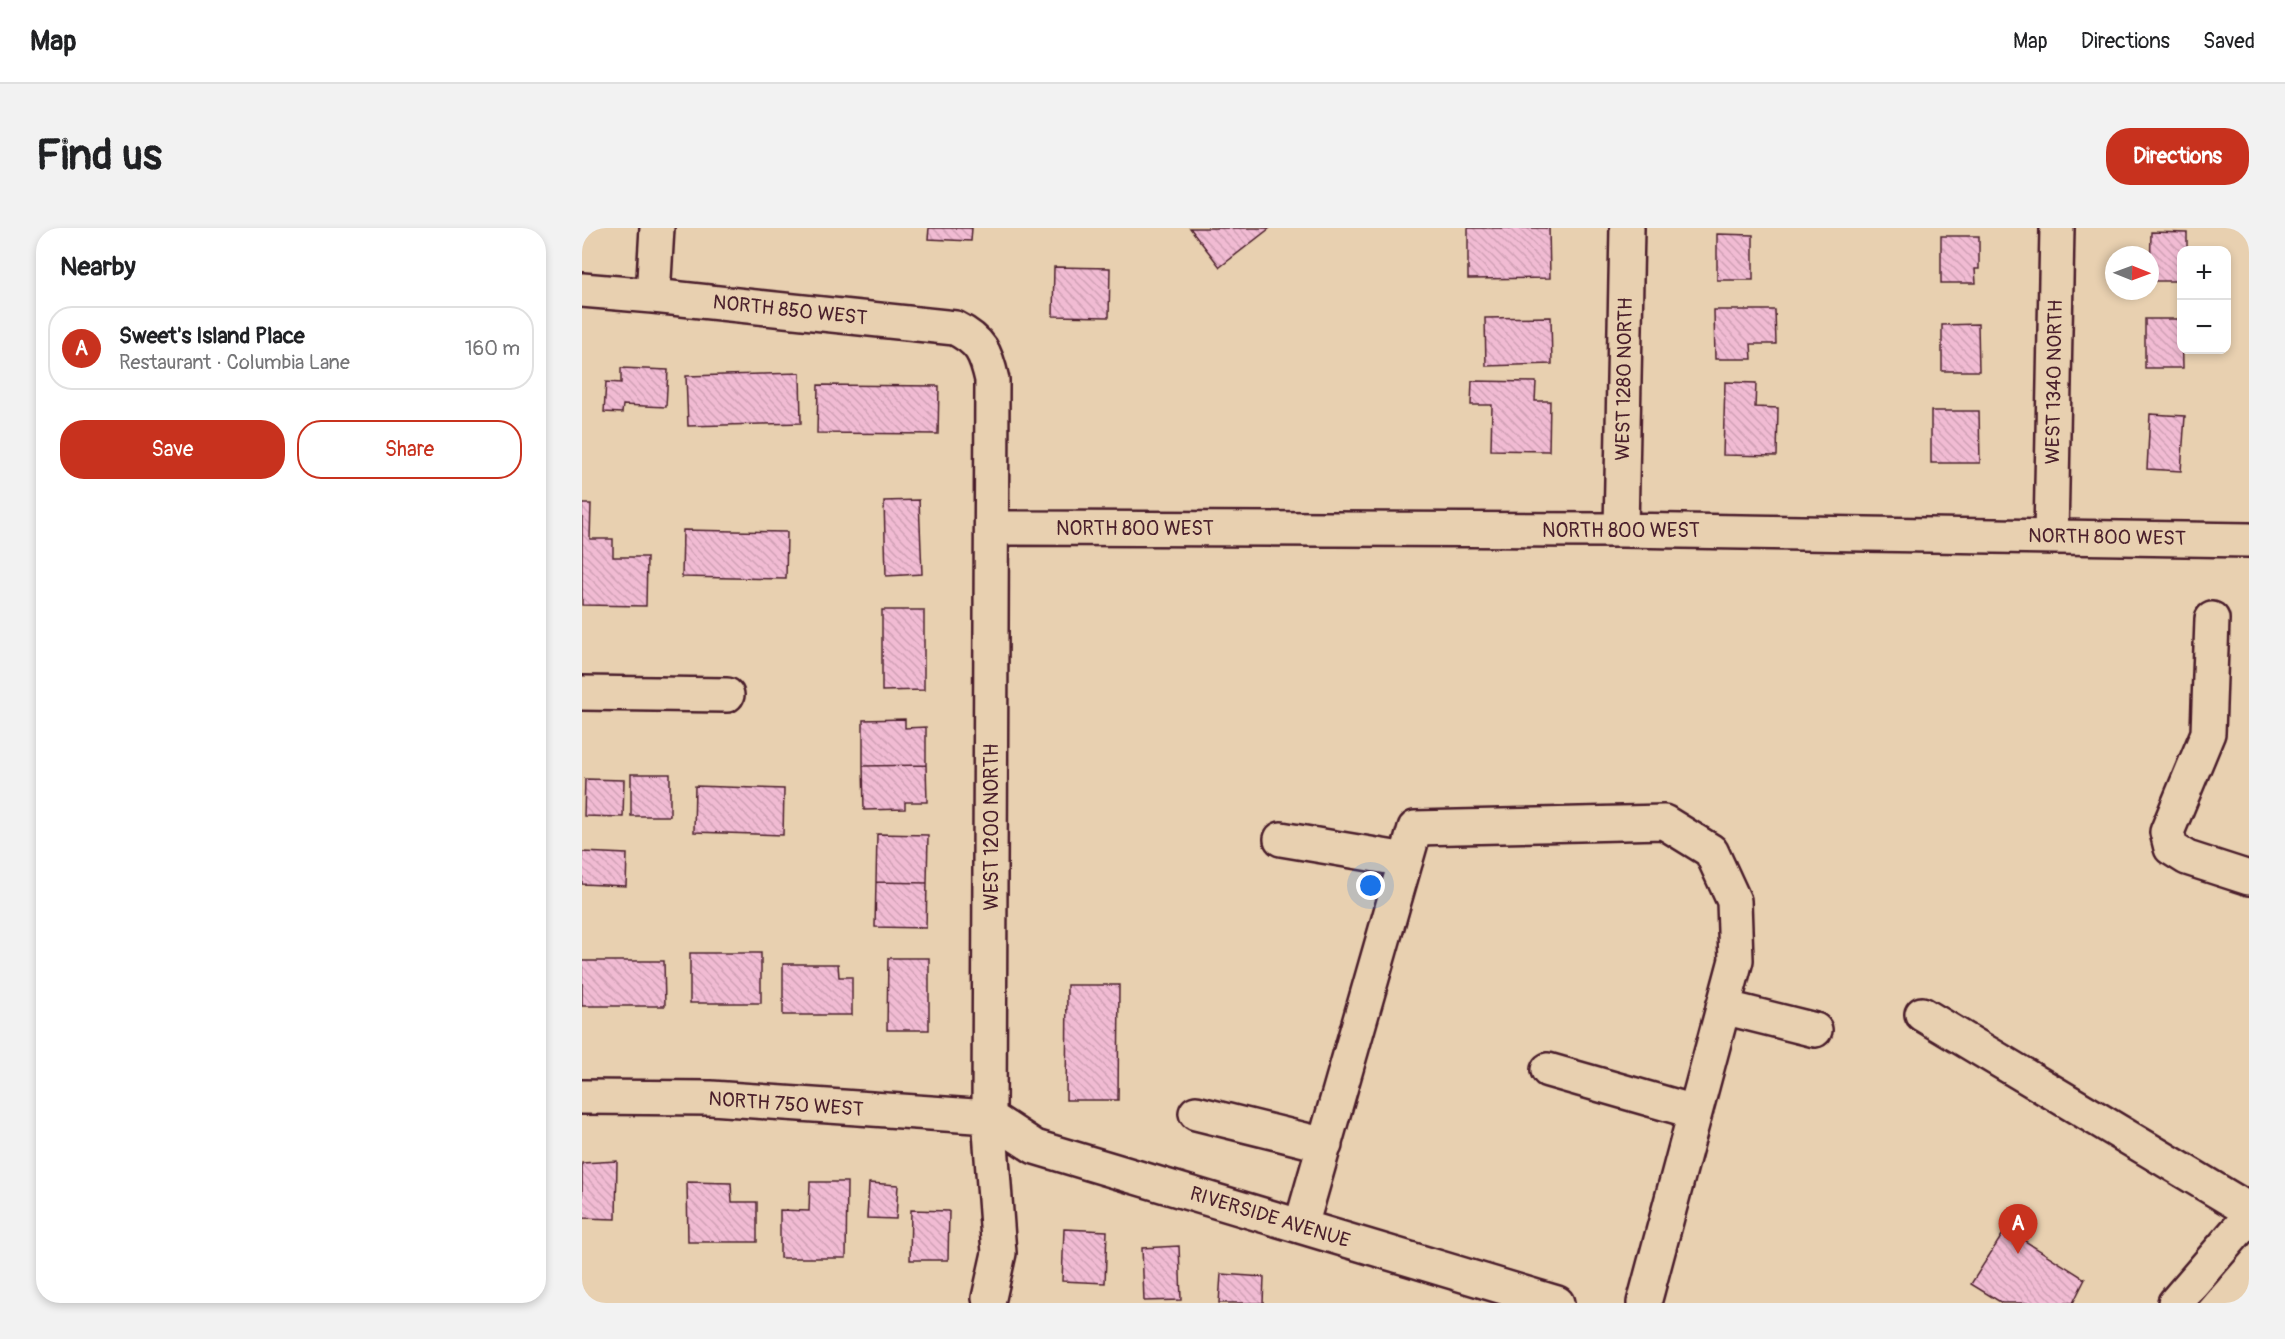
<!DOCTYPE html>
<meta charset="utf-8">
<style>
:root{--surface:#fff;--page:#f2f2f2;--text:#202124;--muted:#757577;--line:#e0e0e0;--accent:#c8321e}
body{margin:0;font-family:Pangolin,sans-serif;background:var(--page);color:var(--text)}
.controls{position:absolute;right:18px;top:18px;display:grid;overflow:hidden;border-radius:12px;box-shadow:0 3px 9px #0003}
.controls button{width:54px;height:54px;display:grid;place-items:center;padding:0;border:0;border-bottom:2px solid var(--line);background:var(--surface);color:var(--text);font:30px sans-serif}
.compass{position:absolute;left:1523px;top:18px;width:54px;height:54px;border-radius:50%;background:var(--surface);box-shadow:0 3px 9px #0003;rotate:91deg}
.you{position:absolute;left:789px;top:658px;width:21px;height:21px;margin:-15px;border:4px solid #fff;border-radius:50%;background:#1a73e8;box-shadow:0 0 0 9px #1a73e833}
.badge{display:grid;place-items:center;width:39px;height:39px;border-radius:50%;background:var(--accent);color:#fff;font-size:20px;font-weight:700}
.pin{position:absolute;translate:-50% -50px;filter:drop-shadow(0 2px 3px #0008)}
.pin::after{content:'';position:absolute;top:32px;width:21px;height:18px;background:inherit;clip-path:polygon(0 0,100% 0,50% 100%)}
.list{margin:0;padding:0;list-style:none}
h2{display:flex;justify-content:space-between;align-items:center;height:78px;margin:0;padding:0 24px;font-size:26px}
h2 small{font-size:20px;font-weight:400;color:var(--muted)}
.list li{display:grid;grid-template-columns:39px 1fr auto;gap:18px;align-items:center;box-sizing:border-box;height:84px;margin:0 12px 12px;padding:0 12px;border:2px solid var(--line);border-radius:24px}
.list b{display:block;font-size:22px;white-space:nowrap}
.list p{margin:0;font-size:20px;white-space:nowrap;color:var(--muted)}
.list em{font-size:20px;font-style:normal;color:var(--muted)}
.actions{display:flex;gap:12px;padding:18px 24px}
.actions a{flex:1;padding:14px 0;border:2px solid var(--accent);border-radius:24px;text-align:center;font-size:21px;color:var(--accent)}
.actions .main{background:var(--accent);color:#fff}
.map{position:relative;flex:none;width:1667px;height:1075px;overflow:hidden;border-radius:24px}
header{display:flex;align-items:center;gap:36px;box-sizing:border-box;height:84px;padding:0 30px;background:var(--surface);border-bottom:2px solid var(--line)}
header strong{font-size:28px}
nav{display:flex;gap:33px;margin-inline-start:auto;font-size:21px}
.intro{display:flex;align-items:center;justify-content:space-between;box-sizing:border-box;height:144px;padding:0 36px}
h1{margin:0;font-size:42px}
.button{padding:15px 27px;border-radius:24px;background:var(--accent);color:#fff;font-size:21px;font-weight:700}
main{display:flex;gap:36px;padding:0 36px}
aside{flex:1;background:var(--surface);border-radius:24px;box-shadow:0 3px 9px #0003}
.map>svg:first-child{display:block}
</style>
<header>
<strong>Map</strong>
<nav><a>Map</a><a>Directions</a><a>Saved</a></nav>
</header>
<div class="intro"><h1>Find us</h1><a class="button">Directions</a></div>
<main>
<aside>
<h2>Nearby<small></small></h2>
<ul class="list">
<li><span class="badge">A</span><div><b>Sweet's Island Place</b><p>Restaurant · Columbia Lane</p></div><em>160 m</em></li>
</ul>
<div class="actions"><a class="main">Save</a><a>Share</a></div>
</aside>
<div class="map">
<svg width="1667" height="1075" viewBox="0 0 1667 1075">
<defs>
<pattern id="building-back-hatch" width="6" height="6" patternUnits="userSpaceOnUse" patternTransform="scale(1.5)"><rect width="6" height="6" fill="#f1bbd3"/><path d="M-1 5l2 2M0 0l6 6M5-1l2 2" fill="none" stroke="#d0a0b5"/></pattern>
</defs>
<rect width="100%" height="100%" fill="#e8d0b0"/>
<filter id="ink" filterUnits="userSpaceOnUse"><feTurbulence type="fractalNoise" baseFrequency=".0167" numOctaves="2"/><feDisplacementMap in="SourceGraphic" scale="12" xChannelSelector="R" yChannelSelector="G"/><feConvolveMatrix kernelMatrix="1 2 1 2 8 2 1 2 1" color-interpolation-filters="sRGB"/></filter>
<g filter="url(#ink)">
<path fill="url(#building-back-hatch)" stroke="#4a1f2b" stroke-width="1.5" d="M347 0H390L389 13 346 11Z
M608 0H688L638 39Z
M886 0H967L968 50 886 51Z
M1569 4 1605 5V22H1600V53H1568Z
M1135 6 1171 7V52H1135Z
M1359 8H1397V41H1393L1394 55H1359Z
M472 39 528 40 527 89 471 88Z
M1132 82H1193L1194 116H1169L1170 131H1133Z
M969 89 970 136 904 138 903 90Z
M1563 91H1600L1601 140H1563Z
M1396 96 1397 143H1360V97Z
M39 140 86 142 84 179 41 177 40 185 22 184 24 154 39 155Z
M218 145 219 195 106 198 104 148Z
M890 153 954 154 953 173H968L967 223 909 222 910 177H889Z
M1143 154 1174 155 1173 179 1196 180 1195 228 1141 227Z
M236 157 357 158 356 206 235 205Z
M1349 183H1397L1398 235H1349Z
M1568 186 1603 188 1599 243 1565 241Z
M337 272 340 346 304 348 302 273Z
M0 276H9L8 311H31V329H65L64 378 0 377Z
M101 302 205 304 204 351 100 349Z
M300 382H342V462L300 463Z
M323 491V500L344 499V537L281 538V492Z
M344 537 345 574H323V581L282 582 281 538Z
M49 546H88V588H49Z
M3 551 42 552 41 589 2 588Z
M113 558 202 561 201 607 112 604Z
M295 606 346 607 345 655 294 654Z
M0 624 45 626 44 658 0 656Z
M294 654 345 655 344 700 293 699Z
M108 725H179V775H108Z
M306 730H347V802H305Z
M0 733H82L83 778H0Z
M201 736H256L257 749H270V787H201Z
M485 757H537L536 872H484Z
M35 933 34 991 0 990V935Z
M105 954 149 955 150 974H175V1014H106Z
M228 954H265L264 1030H198V982L227 983Z
M287 955 316 957 314 991 285 990Z
M329 982 367 983 366 1032H328Z
M482 1001 525 1003 523 1055 480 1053Z
M1424 1001 1503 1051 1491 1075H1420L1389 1056Z
M597 1018 599 1072 562 1073 560 1020Z
M639 1046 682 1049 681 1075H637Z"/>
<g fill="none" stroke-linecap="round" stroke-linejoin="round">
<defs>
<path id="minor" d="M0 62 71 68 373 100C399 113 404 125 410 152L407 889 417 1025 407 1070
M71 68 75 0
M410 300 1039 302 1667 312
M1039 302 1045 0
M1469 308 1475 0
M1630 391 1626 505 1585 604 1589 620 1605 630 1667 650
M0 465 145 467
M699 611 824 632
M1141 779 1233 802
M1340 786 1667 982
M966 842 1113 884
M0 869 129 870 407 889 453 919 975 1075
M614 885 743 917
M719 998 833 600 1082 594 1129 623 1152 673 1154 732 1062 1075"/>
<path id="major" d="M1593 1075 1667 989"/>
</defs>
<use href="#minor" stroke="#4a1f2b" stroke-width="38"/>
<use href="#major" stroke="#4a1f2b" stroke-width="38"/>
<use href="#minor" stroke="#e8d0b0" stroke-width="33"/>
<use href="#major" stroke="#e8d0b0" stroke-width="33"/>
</g>
</g>
<g text-anchor="middle" dominant-baseline="central" stroke-width="4.5" stroke-linejoin="round" paint-order="stroke">
<g font-size="20" fill="#4a1f2b" stroke="#e8d0b0">
<text transform="translate(208 82) rotate(6)">NORTH 850 WEST</text>
<text transform="translate(1042 151) rotate(-89)">WEST 1280 NORTH</text>
<text transform="translate(1472 154) rotate(-89)">WEST 1340 NORTH</text>
<text x="553" y="300">NORTH 800 WEST</text>
<text x="1039" y="302">NORTH 800 WEST</text>
<text transform="translate(1525 309) rotate(1)">NORTH 800 WEST</text>
<text transform="translate(409 599) rotate(-90)">WEST 1200 NORTH</text>
<text transform="translate(204 876) rotate(4)">NORTH 750 WEST</text>
<text transform="translate(688 989) rotate(17)">RIVERSIDE AVENUE</text>
</g>
</g>
</svg>
<div class="controls">
<button>+</button>
<button>−</button>
</div>
<svg class="compass" viewBox="-18 -18 36 36"><path d="M0-13l5 13h-10z" fill="#e53935"/><path d="M0 13l5-13h-10z" fill="#757577"/></svg>
<div class="you"></div>
<div class="pin badge" style="left:1436px;top:1026px">A</div>
</div>
</main>
